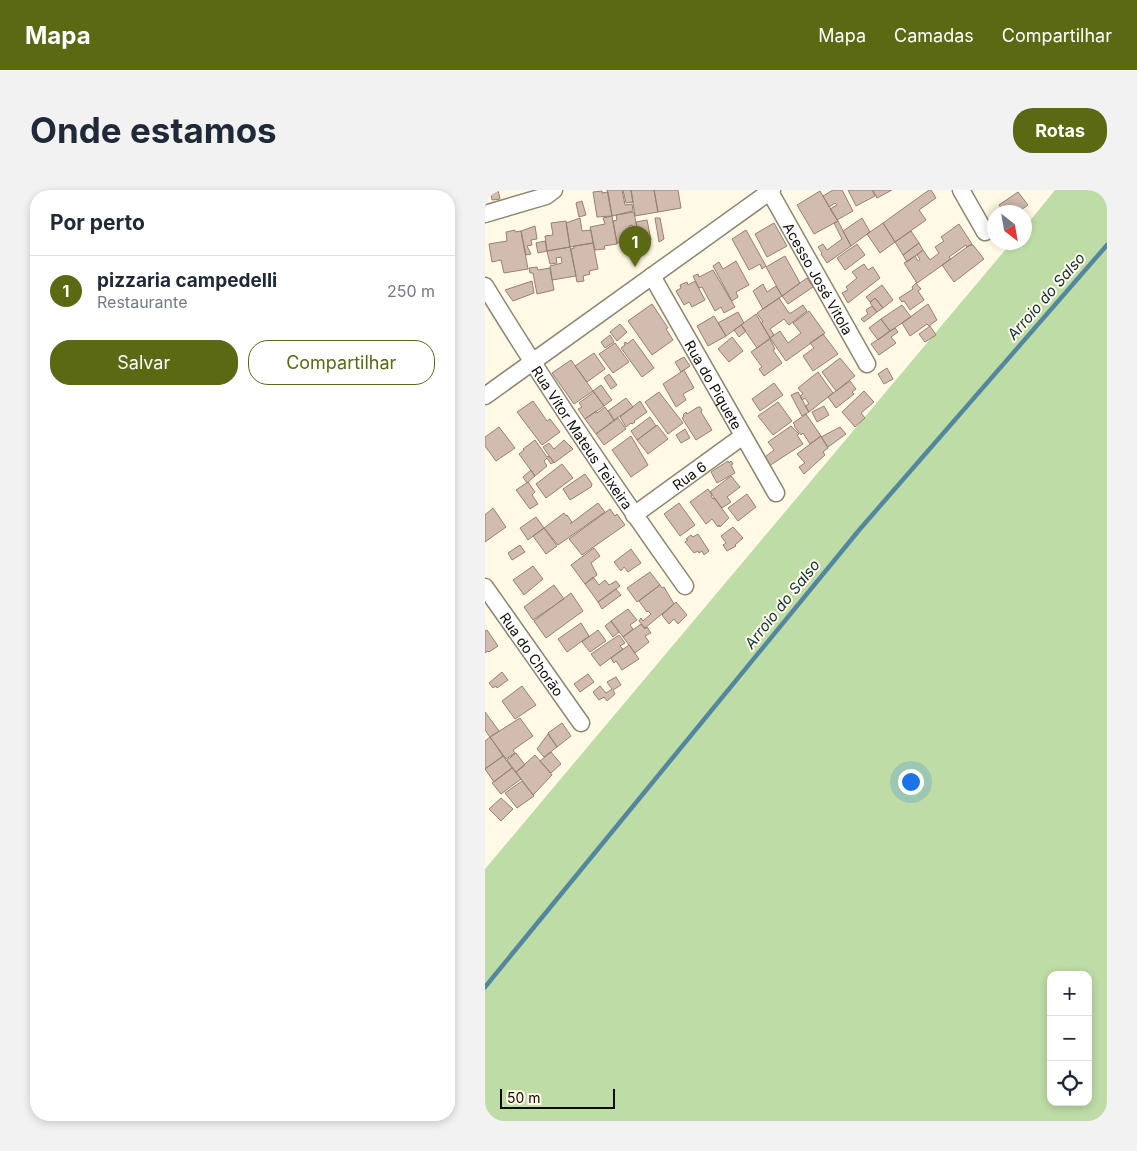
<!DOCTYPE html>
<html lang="pt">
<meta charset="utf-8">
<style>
:root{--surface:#fff;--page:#f2f2f3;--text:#1f2937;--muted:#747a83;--line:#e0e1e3;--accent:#5b6913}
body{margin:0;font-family:Inter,sans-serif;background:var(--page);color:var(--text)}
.controls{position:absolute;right:15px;bottom:15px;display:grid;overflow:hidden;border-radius:10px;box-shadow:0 2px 8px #0003}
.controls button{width:45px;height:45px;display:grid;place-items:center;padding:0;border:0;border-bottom:1px solid var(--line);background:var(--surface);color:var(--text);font:25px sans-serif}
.compass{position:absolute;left:502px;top:15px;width:45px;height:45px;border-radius:50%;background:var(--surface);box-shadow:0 2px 8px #0003;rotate:149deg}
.scale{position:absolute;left:15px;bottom:12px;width:115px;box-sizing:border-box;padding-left:5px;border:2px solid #0f0c05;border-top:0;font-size:14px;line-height:18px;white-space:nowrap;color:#0f0c05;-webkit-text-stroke:4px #fff9e6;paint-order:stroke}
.you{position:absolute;left:425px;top:591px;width:18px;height:18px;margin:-12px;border:4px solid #fff;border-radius:50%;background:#1a73e8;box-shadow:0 0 0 8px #1a73e833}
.badge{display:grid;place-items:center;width:32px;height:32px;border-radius:50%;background:var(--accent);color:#fff;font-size:16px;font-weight:700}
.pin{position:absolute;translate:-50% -41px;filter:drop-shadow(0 1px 2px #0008)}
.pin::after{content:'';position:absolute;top:26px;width:18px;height:15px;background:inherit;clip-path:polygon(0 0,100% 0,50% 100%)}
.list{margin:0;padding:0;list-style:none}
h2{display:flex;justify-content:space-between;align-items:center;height:65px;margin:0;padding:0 20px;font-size:21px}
h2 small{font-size:16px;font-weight:400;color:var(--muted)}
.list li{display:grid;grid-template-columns:32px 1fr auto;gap:15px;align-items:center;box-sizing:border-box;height:70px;padding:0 20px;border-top:1px solid var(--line)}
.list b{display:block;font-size:19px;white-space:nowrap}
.list p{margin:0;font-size:16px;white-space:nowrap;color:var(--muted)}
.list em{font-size:16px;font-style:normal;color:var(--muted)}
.actions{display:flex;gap:10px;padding:15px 20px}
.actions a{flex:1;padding:11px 0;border:1px solid var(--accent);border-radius:20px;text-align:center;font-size:18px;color:var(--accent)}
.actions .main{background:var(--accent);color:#fff}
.icon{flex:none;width:28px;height:28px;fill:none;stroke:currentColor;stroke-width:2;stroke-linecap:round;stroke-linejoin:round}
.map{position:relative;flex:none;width:622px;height:931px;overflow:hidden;border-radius:20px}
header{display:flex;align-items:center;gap:30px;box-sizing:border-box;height:70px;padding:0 25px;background:var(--accent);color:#fff}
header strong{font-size:24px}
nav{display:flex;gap:28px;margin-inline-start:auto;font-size:18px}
.intro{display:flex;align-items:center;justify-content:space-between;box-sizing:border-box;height:120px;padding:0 30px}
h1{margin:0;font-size:35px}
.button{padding:12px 22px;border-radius:20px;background:var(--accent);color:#fff;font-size:18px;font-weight:700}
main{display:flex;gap:30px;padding:0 30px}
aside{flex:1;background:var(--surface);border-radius:20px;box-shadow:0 2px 8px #0003}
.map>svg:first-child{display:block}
</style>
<header>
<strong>Mapa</strong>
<nav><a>Mapa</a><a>Camadas</a><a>Compartilhar</a></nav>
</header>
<div class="intro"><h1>Onde estamos</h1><a class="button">Rotas</a></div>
<main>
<aside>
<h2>Por perto<small></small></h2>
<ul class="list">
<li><span class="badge">1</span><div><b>pizzaria campedelli</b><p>Restaurante</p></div><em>250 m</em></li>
</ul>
<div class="actions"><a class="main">Salvar</a><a>Compartilhar</a></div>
</aside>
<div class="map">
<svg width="622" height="931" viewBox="0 0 622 931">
<rect width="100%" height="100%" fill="#fff9e6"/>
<path fill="#bedca5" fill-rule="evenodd" d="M570 0H622V931H0V679L526 53 540 52V37ZM566 785H603V912H566Z"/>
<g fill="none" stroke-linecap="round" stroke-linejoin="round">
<path stroke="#53879f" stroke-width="4.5" d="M0 797 375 339 622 55"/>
</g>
<path fill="#d2bbaf" stroke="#968075" d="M5 0H13L15 9 7 10Z
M122 0H137L140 15 147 14 148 21 127 26Z
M138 0H146L148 12 141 13Z
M146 0H169L173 22 150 26Z
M169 0H193L196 18 173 22Z
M348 0H357L368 21 352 30 345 19 352 15 350 13 344 17 338 6Z
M363 0H387L390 6 371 16Z
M388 0H407L392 8Z
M444 0H446L451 8 434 20 441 30 410 52 398 33Z
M117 1V3L123 2 127 26 112 27 108 2Z
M335 1 353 31 329 44 312 15Z
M533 2 543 15 533 22H519L514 15Z
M97 11 101 25 94 27 91 13Z
M149 22 154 49H150L147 35 144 36 146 50 132 53 128 31 132 30 131 25Z
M127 26 132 54 119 56 120 59 110 60 105 37 120 34 118 28Z
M95 28 97 41 106 40 108 53 85 57 81 33Z
M170 28H175L179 49 174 52Z
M377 28 385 42 366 56 358 41Z
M162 30 166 50 155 52 151 32Z
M81 31 85 57 62 61 60 46 68 45 66 33Z
M353 31 366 56 342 73 336 64 337 63 333 57 338 54 342 60 357 49 349 33Z
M289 33 302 56 282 67 270 44Z
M398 33 410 52 395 63 382 44Z
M474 34 487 54 482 57 481 55 464 67 466 69 432 93 419 73 430 66 433 71 435 69 432 65 438 60 445 70 454 63 450 57 459 51 456 47Z
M50 36 52 49 46 50 47 55 42 56 46 64 41 65 36 41Z
M30 40V42L36 41 43 79 19 83 16 70 7 72 4 54 22 51 21 42Z
M261 40 281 76 277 79 275 74 264 80 247 49Z
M426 41 434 53 418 65 410 52Z
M60 51 62 61 53 63 51 53Z
M108 53 113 79 104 81 105 84 98 86 99 91 92 92 86 59 89 58V56Z
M434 53 438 60 422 72 418 65Z
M372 54 380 65 360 80 352 68Z
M485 55H488L499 69 469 92 457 75Z
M85 57 91 86 67 90 65 76 77 73 76 67 71 68 72 73 65 74 62 61Z
M300 66 315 93 297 106 281 77Z
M251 71 264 95 251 102 253 107 247 111 228 76 234 72 238 79Z
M379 74 383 80 388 77 395 88 363 113 357 103 363 100 361 97 372 88 367 82Z
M52 77 53 80 65 78 69 100 52 104 48 83H45L44 78Z
M228 80 250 117 239 123 236 117 230 121 217 97 214 98 208 86 213 84 214 87Z
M322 88 328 97 303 114 297 106Z
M47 91 49 103 28 111 20 100Z
M210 91 220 110 207 117 204 112 199 115 191 101 196 98 195 95 202 92 203 95Z
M431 93 436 99 433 101 439 110 425 120 419 111 417 112 414 108 428 99 427 97Z
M278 94 282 102 291 96 297 106 278 119 268 101Z
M397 95 408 110 398 118 390 108 385 112 381 107Z
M294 108 304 123H306L318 115 322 121 304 135 299 129 285 139 289 145 285 148 276 133 278 132 272 123Z
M390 108 398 118 392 122 385 113Z
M167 114 183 138 181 139 188 150 167 165 143 131Z
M443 114 452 130 444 136 442 134 425 146 417 133Z
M417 115 426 127 405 141 396 129Z
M387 116 392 122 379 132 376 129 383 124 381 120Z
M324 121 340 143 301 171 285 148 295 141 303 153 316 143 308 133Z
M253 122 259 133 241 146 233 133Z
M271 124 285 148 272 158 256 135Z
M229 126 241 146 223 156 212 136Z
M396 129 405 141 393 150 384 138Z
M135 134 142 142 132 151 125 142Z
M256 135 261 141 254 147 249 140Z
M445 136 451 145 440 152 434 144Z
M410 138 413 142 406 147 411 153 394 165 386 154Z
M338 144 353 164 328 181 318 166 329 158 325 153Z
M125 145 129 152 120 158 116 152Z
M247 147 258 161 244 172 233 159Z
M148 149 169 178 157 187 136 158 140 155 139 153 141 152 142 154Z
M285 149 290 159 288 160 297 173 279 186 274 179 277 177 266 162Z
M130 153 144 172 128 183 114 164Z
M109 163 120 179 102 192 90 176Z
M199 167 205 176 196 182 190 172Z
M355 168 370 186 351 201 337 182Z
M86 170 108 201 89 214 67 183Z
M402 178 408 189 399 194 393 184Z
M199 180 209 198 198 204 201 210 191 217 178 194Z
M333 182 348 203 324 222 320 216 324 214 320 208 317 210 315 206 318 204 313 198Z
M124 184 132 195 126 199 119 188Z
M365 191 371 199 367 202 369 204 351 218 343 207Z
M289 193 298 205 275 221 267 209Z
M116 195 127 210 119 216 108 201Z
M379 201 389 212 376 223 380 228 370 237 357 222Z
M109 202 119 216 100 229 93 219 97 217 94 213Z
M174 202 198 233 183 244 160 212Z
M313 202 324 222 317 226 306 205Z
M141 208 148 217 129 230 123 221Z
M48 211 62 231 65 229 75 242 57 255 32 222Z
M155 211 162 222 149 231 150 232 147 234 146 233 141 237 135 227Z
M293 212 307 231 288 245 273 226Z
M339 216 344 225 332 232 327 222Z
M120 217 129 230 111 244 100 229 111 221 112 223Z
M213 217H215L217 220 216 222 227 240 211 250 197 228 199 226 198 225 201 222 202 224Z
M321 224 336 246 325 254 318 243 316 245 309 236 310 235 308 233Z
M165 227 171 236 152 250 146 241Z
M133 228 141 239 119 255 111 244Z
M172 235 183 249 163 264 152 250Z
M306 236 314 244 312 245 318 254 284 276 280 267 289 260 283 252Z
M14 237 30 258 11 271 0 256V247Z
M355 237 361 244 343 257 336 247Z
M200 239 205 248 196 253 191 245Z
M146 246 163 275 146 287 127 260Z
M336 246 343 258 338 262 340 265 319 284 314 277 320 273 312 264Z
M50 250 62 267 64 266 69 272 66 274 62 268 59 271 62 276 50 286 34 264 39 260 38 259Z
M79 250 88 259 69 273 58 257 64 253 69 259Z
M243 271 244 273 246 271 248 274 246 275 250 283 232 293 226 282Z
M77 274 88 288 61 308 51 294Z
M46 280 50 286 42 293 38 287Z
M100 284 107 294 106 297 85 310 78 299Z
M246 286 255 297 242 307 246 312 237 318 225 302Z
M43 292 50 302 47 305 53 314 45 319 31 300Z
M223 299 227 304 226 306 228 309 229 308 244 328 235 337 234 335 233 337 227 329 221 334 205 312Z
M262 304 271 317 253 331 243 318Z
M113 313 120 322 73 355 59 338 79 323 81 326 82 325 87 332 85 334Z
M194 313 210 335 195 346 179 324Z
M8 318 21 337 0 352V325Z
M125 319 130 326 132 324 140 335 97 365 84 349Z
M51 327 59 338 43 350 35 338Z
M248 337 258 348 250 355 251 356 242 361 238 355 241 353 236 346Z
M59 338 72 356 61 364 48 346Z
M213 344 224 361 219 365 217 361 214 363 213 361 209 363 200 352 203 350 201 349 206 345 208 347Z
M35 355 40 362 27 370 23 363Z
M109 358 115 366 106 373 112 385 100 394 86 375Z
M146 359 156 373 143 382 139 377 136 381 129 372Z
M48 376 58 389 39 405 28 390Z
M165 382 175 395 152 412 142 398Z
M108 387 114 395 120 390 124 395 131 391 135 396 113 412 100 394Z
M69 395 79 409 48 430 39 417Z
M175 395 177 398 179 397 189 414 160 438 154 431 156 428 158 431 166 424 163 421 162 422 154 411Z
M131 399 136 405 117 419 113 412Z
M86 403 98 421 61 448 49 431Z
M191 412 202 425 193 434 189 429 184 434 177 425Z
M143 419 152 430 145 435 148 439 138 447 126 431Z
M126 431 134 442 128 447 120 436Z
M96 433 104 446 82 462 73 449Z
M156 434 160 439 162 437 166 443 160 446 164 452 150 463 138 447Z
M2 440 13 456 4 462 3 461 0 463V441Z
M113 440 121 451 105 462 97 452Z
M134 445 140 453 135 456 138 459 115 476 106 464Z
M144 455 154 469 137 480 131 471 129 473 126 468Z
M17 482 23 490 12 498 11 496 8 498 4 493Z
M103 484 109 492 95 502 89 494Z
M131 487 136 495 128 500 130 504 122 511 119 507 114 510 108 502 115 496 121 503 127 499 122 492Z
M37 496 51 515 30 529 17 511Z
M0 522 14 541 5 547 0 540Z
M35 528 48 546 28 560 30 563 21 569 5 547Z
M77 533 86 546 72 557 63 543Z
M63 544 72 557 59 567 52 559Z
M5 547 18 566 0 579V551Z
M66 562 76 574 66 583 55 571Z
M31 563 40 575 31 582 22 570Z
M50 565 67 585 48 605 31 582Z
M18 566 27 578 9 592 0 579Z
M27 578 36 589 16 604 7 593Z
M37 591 49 606 32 618 20 603Z
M16 608 28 619 16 631 4 619Z"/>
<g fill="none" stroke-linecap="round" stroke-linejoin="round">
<defs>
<g id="minor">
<path d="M476 0 500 42"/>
<path id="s1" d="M285 2 382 174"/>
<path d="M0 24 61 6 69 0"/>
<path id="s2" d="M167 86 291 303"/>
<path id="s3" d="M0 96C63 199 130 298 200 396"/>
<path d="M0 206 287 0"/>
<path id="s4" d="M149 325 258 246"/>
<path id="s5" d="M0 397 96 533"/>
</g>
</defs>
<use href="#minor" stroke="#8d8672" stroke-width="19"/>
<use href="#minor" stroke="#fff" stroke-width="16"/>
</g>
<g text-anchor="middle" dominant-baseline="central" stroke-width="4" stroke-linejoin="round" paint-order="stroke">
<g font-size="14" fill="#0f0c05" stroke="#fff9e6">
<text stroke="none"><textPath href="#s1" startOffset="99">Acesso José Vitola</textPath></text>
<text stroke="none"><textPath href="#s2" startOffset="125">Rua do Piquete</textPath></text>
<text stroke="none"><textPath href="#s3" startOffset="180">Rua Vítor Mateus Teixeira</textPath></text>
<text stroke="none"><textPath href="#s4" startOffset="68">Rua 6</textPath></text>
<text stroke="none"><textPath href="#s5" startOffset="82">Rua do Chorão</textPath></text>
</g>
<g font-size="15" font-style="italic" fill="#0d3141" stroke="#fff9e6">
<text transform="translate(561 106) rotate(-49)">Arroio do Salso</text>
<text transform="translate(297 414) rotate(-51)">Arroio do Salso</text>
</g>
</g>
</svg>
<div class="controls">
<button>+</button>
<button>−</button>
<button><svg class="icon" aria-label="locate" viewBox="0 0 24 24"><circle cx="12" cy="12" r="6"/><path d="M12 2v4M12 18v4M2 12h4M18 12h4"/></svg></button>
</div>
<svg class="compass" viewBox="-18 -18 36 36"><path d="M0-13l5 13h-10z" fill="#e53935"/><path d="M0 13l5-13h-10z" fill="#747a83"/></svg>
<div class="scale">50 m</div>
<div class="you"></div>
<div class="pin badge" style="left:150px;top:77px">1</div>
</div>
</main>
